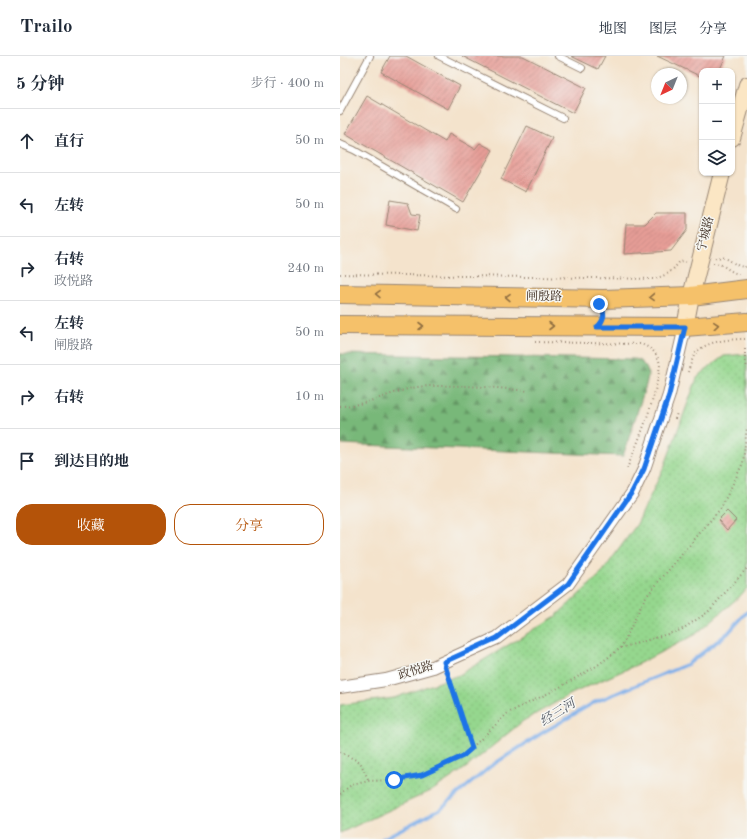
<!DOCTYPE html>
<html lang="zh">
<meta charset="utf-8">
<style>
:root{--surface:#fff;--page:#f6f6f7;--text:#1f2937;--muted:#747a83;--line:#e0e1e3;--accent:#b45309}
body{margin:0;font-family:"Old Standard TT","Noto Serif SC",serif;background:var(--page);color:var(--text)}
.controls{position:absolute;right:12px;top:12px;display:grid;overflow:hidden;border-radius:8px;box-shadow:0 1px 3px #0004}
.controls button{width:36px;height:36px;display:grid;place-items:center;padding:0;border:0;border-bottom:1px solid var(--line);background:var(--surface);color:var(--text);font:20px sans-serif}
.compass{position:absolute;left:311px;top:12px;width:36px;height:36px;border-radius:50%;background:var(--surface);box-shadow:0 1px 3px #0004;rotate:223deg}
.stop{position:absolute;width:12px;height:12px;margin:-9px;border:3px solid #1a73e8;border-radius:50%;background:#fff}
.stop.end{background:#1a73e8;border-color:#fff;box-shadow:0 1px 4px #0008}
.list{margin:0;padding:0;list-style:none}
h2{display:flex;justify-content:space-between;align-items:center;height:52px;margin:0;padding:0 16px;font-size:17px}
h2 small{font-size:13px;font-weight:400;color:var(--muted)}
.list li{display:grid;grid-template-columns:26px 1fr auto;gap:12px;align-items:center;box-sizing:border-box;height:64px;padding:0 16px;border-top:1px solid var(--line)}
.list b{display:block;font-size:15px;white-space:nowrap}
.list p{margin:0;font-size:13px;white-space:nowrap;color:var(--muted)}
.list em{font-size:13px;font-style:normal;color:var(--muted)}
.actions{display:flex;gap:8px;padding:12px 16px}
.actions a{flex:1;padding:9px 0;border:1px solid var(--accent);border-radius:16px;text-align:center;font-size:14px;color:var(--accent)}
.actions .main{background:var(--accent);color:#fff}
.icon{flex:none;width:22px;height:22px;fill:none;stroke:currentColor;stroke-width:2;stroke-linecap:round;stroke-linejoin:round}
.map{position:relative;flex:none;width:407px;height:783px;overflow:hidden}
header{display:flex;align-items:center;gap:24px;box-sizing:border-box;height:56px;padding:0 20px;background:var(--surface);border-bottom:1px solid var(--line)}
header strong{font-size:19px}
nav{display:flex;gap:22px;margin-inline-start:auto;font-size:14px}
main{display:flex}
aside{flex:1;background:var(--surface)}
.map>svg:first-child{display:block}
</style>
<header>
<strong>Trailo</strong>
<nav><a>地图</a><a>图层</a><a>分享</a></nav>
</header>
<main>
<aside>
<h2>5 分钟<small>步行 · 400 m</small></h2>
<ul class="list">
<li><svg class="icon" aria-label="ahead" viewBox="0 0 24 24"><path d="M12 20V5M6 11l6-6 6 6"/></svg><div><b>直行</b></div><em>50 m</em></li>
<li><svg class="icon" aria-label="left" viewBox="0 0 24 24"><path d="M17 20v-9H6M10 6l-5 5 5 5"/></svg><div><b>左转</b></div><em>50 m</em></li>
<li><svg class="icon" aria-label="right" viewBox="0 0 24 24"><path d="M7 20v-9h11M14 6l5 5-5 5"/></svg><div><b>右转</b><p>政悦路</p></div><em>240 m</em></li>
<li><svg class="icon" aria-label="left" viewBox="0 0 24 24"><path d="M17 20v-9H6M10 6l-5 5 5 5"/></svg><div><b>左转</b><p>闸殷路</p></div><em>50 m</em></li>
<li><svg class="icon" aria-label="right" viewBox="0 0 24 24"><path d="M7 20v-9h11M14 6l5 5-5 5"/></svg><div><b>右转</b></div><em>10 m</em></li>
<li><svg class="icon" aria-label="arrive" viewBox="0 0 24 24"><path d="M6 21V4h12l-3 4 3 4H6"/></svg><div><b>到达目的地</b></div></li>
</ul>
<div class="actions"><a class="main">收藏</a><a>分享</a></div>
</aside>
<div class="map">
<svg width="407" height="783" viewBox="0 0 407 783">
<defs>
<pattern id="forest-firs" width="22" height="20" patternUnits="userSpaceOnUse"><rect width="22" height="20" fill="#78b879"/><path d="M5 1l3.5 6h-7zM16 11l3.5 6h-7z" fill="#649663"/></pattern>
<pattern id="park-dots" width="8" height="8" patternUnits="userSpaceOnUse"><rect width="8" height="8" fill="#95d78e"/><path d="M2 2h.1M6 6h.1" fill="none" stroke="#81b97a" stroke-width="1.8" stroke-linecap="round"/></pattern>
<pattern id="building-hatch" width="6" height="6" patternUnits="userSpaceOnUse"><rect width="6" height="6" fill="#e79e97"/><path d="M-1 1l2-2M0 6l6-6M5 7l2-2" fill="none" stroke="#bc817b"/></pattern>
</defs>
<rect width="100%" height="100%" fill="#f6f6f2"/>
<filter id="ink" filterUnits="userSpaceOnUse"><feTurbulence type="fractalNoise" baseFrequency=".025" numOctaves="2"/><feDisplacementMap in="SourceGraphic" scale="8" xChannelSelector="R" yChannelSelector="G"/><feConvolveMatrix kernelMatrix="1 2 1 2 8 2 1 2 1" color-interpolation-filters="sRGB"/></filter>
<filter id="wash" filterUnits="userSpaceOnUse"><feTurbulence type="fractalNoise" baseFrequency=".012" numOctaves="4" result="noise"/><feDisplacementMap in="SourceGraphic" scale="16" xChannelSelector="R" yChannelSelector="G"/><feGaussianBlur stdDeviation="0.9" result="paint"/><feColorMatrix in="noise" values="0 0 0 0 0 0 0 0 0 0 0 0 0 0 0 0 0 1.4 0 .05"/><feComposite in="paint" operator="in"/></filter>
<g filter="url(#wash)">
<rect width="100%" height="100%" fill="#f4e3cc"/>
<path fill="url(#forest-firs)" stroke="#5a714c" d="M0 298 292 303C297 303 299 304 303 308 310 315 308 320 306 329L283 400 0 388Z"/>
<path fill="url(#park-dots)" stroke="#688056" d="M407 298V532L401 539 356 578 296 609 231 638 183 665 127 711 93 734 0 777V649L54 642 119 619 216 560 261 518 297 468 325 409 357 322 369 311 384 300Z"/>
<g fill="none" stroke-linecap="round" stroke-linejoin="round">
<path stroke="#7eafea" stroke-width="3.5" d="M42 783 100 753 151 710 202 677 255 646 348 608 388 577 407 556"/>
</g>
<g id="blocks">
<path fill="url(#building-hatch)" d="M50 0H66L120 30 108 53 41 16Z
M122 0H183L246 32 233 57Z
M231 0H265L258 13Z
M317 0H386L379 15H362V21Z
M27 40 105 86 109 78 135 93 140 87 153 94 123 146 5 78Z
M187 70 212 82 186 136 161 123Z
M50 144 68 147 72 158 80 159 77 175 46 169Z
M316 157H347V174L331 195 284 198 286 168H305Z
M387 455 396 464 387 474 378 464Z"/>
</g>
</g>
<g filter="url(#ink)">
<use href="#blocks" fill-opacity="0" stroke="#988675" stroke-width="1"/>
<g fill="none" stroke-linecap="round" stroke-linejoin="round">
<defs>
<path id="lane" d="M99 0 223 62
M218 0 242 12
M0 55 30 0
M0 88 14 94 116 153"/>
<path id="street" d="M0 631 46 624 93 611 157 582 228 528 293 436 304 413 329 339 345 271"/>
<path id="secondary" d="M392 82 407 29
M345 271 351 240 382 117"/>
<path id="primary" d="M0 238 263 243 351 240 407 233
M0 269 345 271 407 266"/>
</defs>
<use href="#lane" stroke="#988675" stroke-width="8"/>
<use href="#street" stroke="#988675" stroke-width="14"/>
<use href="#secondary" stroke="#988675" stroke-width="18"/>
<use href="#primary" stroke="#988675" stroke-width="20"/>
<path stroke="#988675" stroke-width="2" stroke-dasharray="1 3" stroke-linecap="butt" d="M375 201C378 202 382 201 385 202 394 206 396 211 407 211
M373 207C384 207 388 216 399 218
M0 218 314 223C327 219 332 216 340 205L346 206
M195 286 301 288C311 292 318 297 320 309 315 346 300 381 286 415
M405 293V302L407 312
M348 316C350 310 352 303 355 298 366 284 391 283 407 283
M0 350C28 350 51 335 78 331 85 330 92 330 99 330 129 329 159 332 189 335
M335 363 337 357
M281 592 305 542 381 452 403 407 407 371
M107 617 132 692
M0 696 20 706 29 725
M0 738 11 729 29 725 54 724 82 719 123 700 168 657 211 636 255 611 281 592 341 574 368 556 407 512"/>
<use href="#lane" stroke="#fff" stroke-width="6"/>
<use href="#street" stroke="#fff" stroke-width="12"/>
<use href="#secondary" stroke="#fbe6c4" stroke-width="16"/>
<use href="#primary" stroke="#f5c16b" stroke-width="18"/>
</g>
<defs><path id="oneway-chevron" d="M-2-3.5L2.5 0L-2 3.5" fill="none" stroke-width="1.6" stroke-linecap="round" stroke-linejoin="round"/></defs>
<g stroke="#8f6e41">
<use href="#oneway-chevron" transform="translate(38 238) rotate(-179)"/>
<use href="#oneway-chevron" transform="translate(168 241) rotate(-179)"/>
<use href="#oneway-chevron" transform="translate(312 241) rotate(178)"/>
<use href="#oneway-chevron" transform="translate(376 269) rotate(-5)"/>
<use href="#oneway-chevron" transform="translate(81 270)"/>
<use href="#oneway-chevron" transform="translate(211 270)"/>
</g>
</g>
<g fill="none" stroke-linecap="round" stroke-linejoin="round" filter="url(#ink)">
<path stroke="#1a73e8" stroke-width="5" d="M54 724 82 719 123 700 132 692 104 606 157 582 228 528 292 436 304 413 329 339 345 271H257C265 264 266 256 259 248"/>
</g>
<g text-anchor="middle" dominant-baseline="central" stroke-width="3" stroke-linejoin="round" paint-order="stroke">
<g font-size="12" fill="#3b2a1e" stroke="#f6f6f2">
<text transform="translate(366 178) rotate(-76)">宁城路</text>
<text transform="translate(204 241) rotate(1)">闸殷路</text>
<text transform="translate(76 615) rotate(-17)">政悦路</text>
</g>
<g font-size="13" font-style="italic" fill="#525965" stroke="#f6f6f2">
<text transform="translate(218 657) rotate(-32)">经三河</text>
</g>
</g>
</svg>
<div class="controls">
<button>+</button>
<button>−</button>
<button><svg class="icon" aria-label="layers" viewBox="0 0 24 24"><path d="M12 4l9 5-9 5-9-5zM3 14l9 5 9-5"/></svg></button>
</div>
<svg class="compass" viewBox="-18 -18 36 36"><path d="M0-13l5 13h-10z" fill="#e53935"/><path d="M0 13l5-13h-10z" fill="#747a83"/></svg>
<div class="stop" style="left:54px;top:724px"></div>
<div class="stop end" style="left:259px;top:248px"></div>
</div>
</main>
